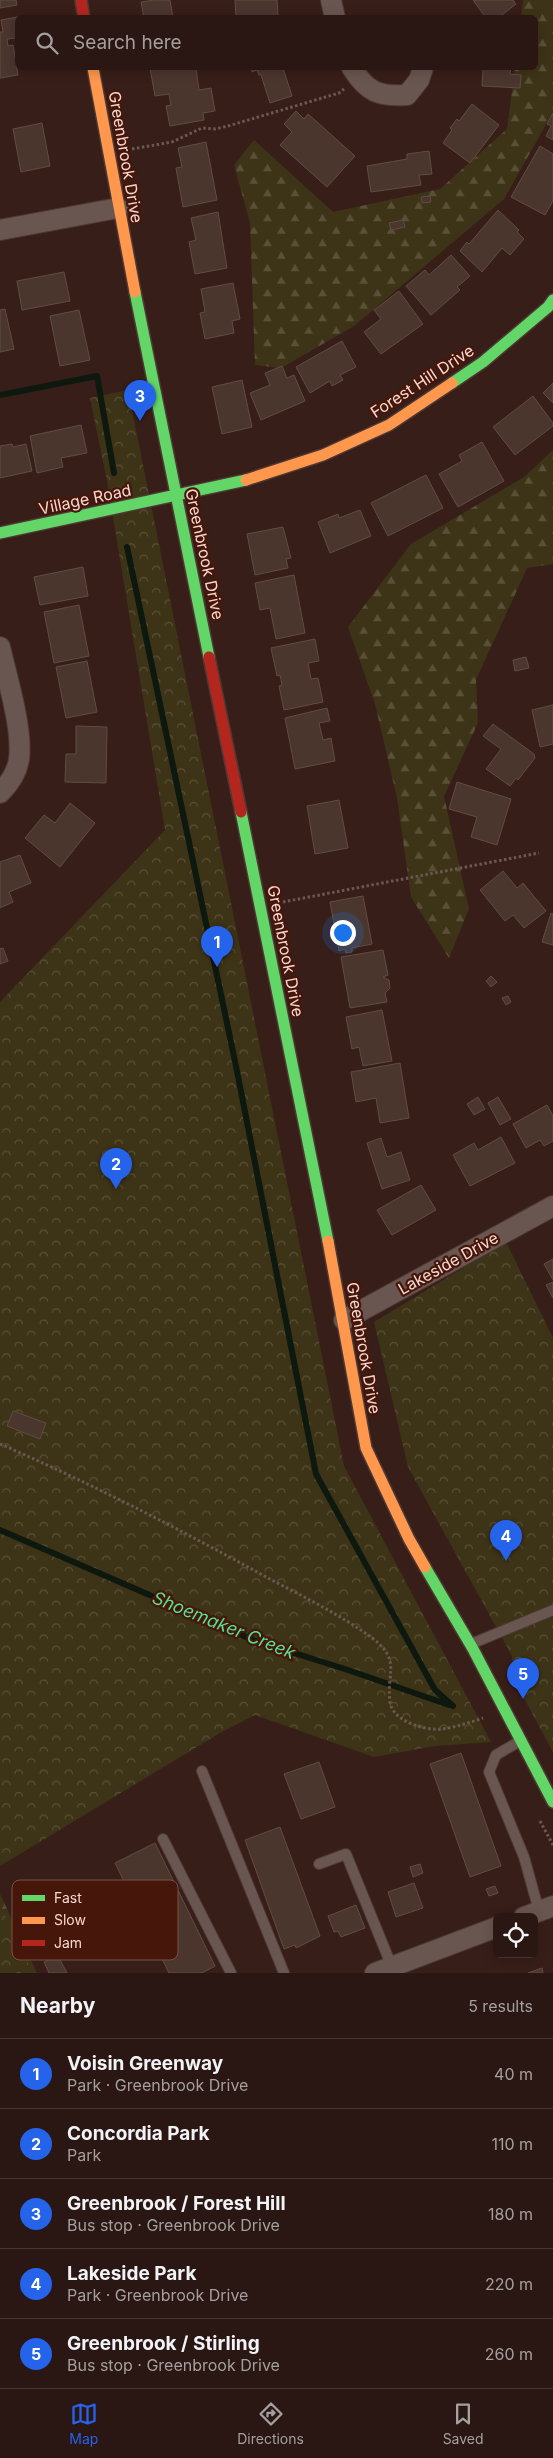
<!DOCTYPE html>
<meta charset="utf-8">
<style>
:root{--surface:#2a1612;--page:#321f1b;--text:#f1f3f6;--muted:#a59f9f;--line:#463532;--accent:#2563eb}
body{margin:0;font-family:Inter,sans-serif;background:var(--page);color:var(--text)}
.controls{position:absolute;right:15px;bottom:15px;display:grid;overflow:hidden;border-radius:8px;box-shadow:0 2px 12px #0003}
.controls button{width:45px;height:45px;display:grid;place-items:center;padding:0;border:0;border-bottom:1px solid var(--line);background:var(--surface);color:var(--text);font:25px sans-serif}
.you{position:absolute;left:342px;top:932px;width:18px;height:18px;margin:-12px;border:4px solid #fff;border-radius:50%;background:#1a73e8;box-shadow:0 0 0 8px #1a73e833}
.badge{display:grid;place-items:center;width:32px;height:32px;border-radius:50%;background:var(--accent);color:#fff;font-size:16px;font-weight:700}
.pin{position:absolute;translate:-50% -41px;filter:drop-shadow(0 1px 2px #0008)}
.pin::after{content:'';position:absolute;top:26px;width:18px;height:15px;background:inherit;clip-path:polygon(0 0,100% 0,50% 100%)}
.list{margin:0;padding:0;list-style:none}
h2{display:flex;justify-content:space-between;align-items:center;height:65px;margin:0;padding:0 20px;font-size:21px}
h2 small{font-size:16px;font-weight:400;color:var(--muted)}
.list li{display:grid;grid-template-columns:32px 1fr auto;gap:15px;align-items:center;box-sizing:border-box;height:70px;padding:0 20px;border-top:1px solid var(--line)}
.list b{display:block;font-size:19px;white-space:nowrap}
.list p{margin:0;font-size:16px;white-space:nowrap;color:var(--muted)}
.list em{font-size:16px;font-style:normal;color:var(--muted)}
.icon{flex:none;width:28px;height:28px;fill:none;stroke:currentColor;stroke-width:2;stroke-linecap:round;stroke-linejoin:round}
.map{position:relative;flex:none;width:553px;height:1973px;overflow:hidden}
.search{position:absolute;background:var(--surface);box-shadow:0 2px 12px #0003;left:15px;right:15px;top:15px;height:55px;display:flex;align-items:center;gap:12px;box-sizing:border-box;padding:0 18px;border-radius:8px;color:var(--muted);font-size:19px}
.sheet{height:415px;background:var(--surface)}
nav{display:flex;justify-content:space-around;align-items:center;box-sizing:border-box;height:70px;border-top:1px solid var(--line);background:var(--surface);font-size:14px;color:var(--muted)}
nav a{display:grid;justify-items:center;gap:2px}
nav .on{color:var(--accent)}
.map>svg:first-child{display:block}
</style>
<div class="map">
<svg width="553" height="1973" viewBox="0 0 553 1973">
<defs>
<pattern id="forest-firs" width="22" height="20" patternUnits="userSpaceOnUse" patternTransform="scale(1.25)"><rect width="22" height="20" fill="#3d3317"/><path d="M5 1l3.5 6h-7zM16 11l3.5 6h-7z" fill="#5a5038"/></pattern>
<pattern id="park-crowns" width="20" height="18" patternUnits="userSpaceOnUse" patternTransform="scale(1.25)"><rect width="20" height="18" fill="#3d3317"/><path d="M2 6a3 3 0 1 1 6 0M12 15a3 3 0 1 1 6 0" fill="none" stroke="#5a5038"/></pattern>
</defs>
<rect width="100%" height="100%" fill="#381e18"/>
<path fill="url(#forest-firs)" d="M523 0H553V112L504 199 354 326 281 368 255 365 250 223 234 165 254 140 333 212 440 189 507 129 515 68H536V18L521 17Z
M553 450V564L527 568 476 680 478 723 444 796 469 909 449 958 411 897 397 798 375 704 348 627 411 544 524 477Z
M0 1894 37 1973H0Z"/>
<path fill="url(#park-crowns)" d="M128 390 344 1466 491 1742 435 1746 374 1757 255 1715 220 1733 0 1866V1002L165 830 107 481 90 398Z
M506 1242 553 1338V1752L512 1676V1656L408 1467 374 1322Z
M0 1905 33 1973H0Z"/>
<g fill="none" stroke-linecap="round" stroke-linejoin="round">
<path stroke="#0d180f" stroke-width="6" d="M0 395 97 376 114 473
M127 547 236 1066 316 1474 435 1690 453 1706
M0 1530 253 1640 348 1670 449 1705"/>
</g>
<path fill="#4b362e" stroke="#614c43" d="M0 0H16L17 5 0 8Z
M154 0H170L173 18H144L141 2Z
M235 0H277L278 14 277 18H236Z
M473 0H513L516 4 498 18H486Z
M18 17V38L7 39 8 46 13 45 18 75 0 78V32H3L1 20Z
M150 68H196L199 90 211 88 215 111 203 113 204 120 170 126 166 106 171 105 169 94 155 96Z
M251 68H283L292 96 270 103 261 75H259L257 70 252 72Z
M480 68H511L510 74 521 75 520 88 482 86 483 68Z
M472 104 499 125 470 163 443 143 452 130 450 128 457 119 459 121Z
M296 111 304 119 308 114 355 156 327 187 280 145 292 132 284 124Z
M553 113V140L546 136 551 126 547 124Z
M42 123 50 166 21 172 13 129Z
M206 142 217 200 183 207 176 168 182 167 178 148Z
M540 146 553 154V201L545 215 511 197Z
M429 151 432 174 419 175 421 185 371 192 367 166 407 159V154Z
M430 196 431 202 422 203 421 197Z
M498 210 519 230 517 232 524 239 510 255 502 248 482 272 460 251 467 242 469 244Z
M218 212 227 268 195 274 189 242 196 240 191 218Z
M403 220 405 227 391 230 389 223Z
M451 255 470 276 457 287 460 290 431 315 406 286 425 270 429 275Z
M64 272 70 301 22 310 17 281Z
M233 283 240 319 232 321 234 333 205 339 200 313 205 312 201 289Z
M399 291 423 324 381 354 364 332 381 319 374 310Z
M5 309 14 349 0 352V310Z
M79 310 90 360 60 366 50 316Z
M342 341 356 367 340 375 343 380 332 386 330 381 310 393 296 367Z
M282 366 287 378 294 375 305 401 261 420 250 393 270 385 265 373Z
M242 380 252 427 222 434 212 387Z
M553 383V403L543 393Z
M533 396 553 423V426L515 455 493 427Z
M81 425 87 453 61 458 63 467 37 473 30 436Z
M482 442 504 481 458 507 439 474 462 461 459 455Z
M12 444 13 447 26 444 32 471 0 478V446Z
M426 475 443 508 388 536 371 503Z
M360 510 371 536 330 553 318 522 338 514 339 518Z
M283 527 291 558 286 559 288 568 255 575 247 534Z
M83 567 88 596 40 605 34 577Z
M294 575 305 633 276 639 270 608 260 610 255 583Z
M79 605 89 656 54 663 44 612Z
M315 639 319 661 308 663 311 679 318 678 323 702 284 710 279 686 282 685 280 675 277 676 271 648Z
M526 657 529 668 515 671 513 660Z
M87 661 97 712 66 718 56 667Z
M553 705V744L540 747 532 710Z
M327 708 330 721 319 723 323 740 331 738 335 761 295 769 285 718Z
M493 724 534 754 535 758 518 780 516 778 510 786 486 769 501 749 483 736Z
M76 726 107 727 106 783 65 782 66 754H76Z
M457 782 511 799 497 845 471 837 477 817 449 809Z
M339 800 348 848 315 854 307 806Z
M70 803 95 823 60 867 25 838 44 815 55 823Z
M20 855 31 883 9 892 13 902 0 908V862Z
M503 871 517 888 523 883 546 911 524 928 513 915 505 921 480 890Z
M363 896 372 944 352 948V952L346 953 345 949 339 951 330 902Z
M551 913 553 914V945L542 942Z
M3 948 8 961 0 964V949Z
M383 950 388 975 383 977 389 980 390 988 385 993 387 1002 350 1008 341 957Z
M491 976 497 982 491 987 486 981Z
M508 996 511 1002 506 1005 502 998Z
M382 1010 392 1061 363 1066 359 1047 352 1049 346 1017Z
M400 1063 409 1118 380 1123 376 1098 356 1102 351 1072Z
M478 1097 485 1109 474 1115 467 1104Z
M498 1097 511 1119 500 1125 488 1103Z
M547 1105 553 1116V1141L544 1146 540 1140 526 1148 513 1124Z
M501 1137 515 1163 470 1186 453 1155 474 1143 478 1150Z
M381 1138 387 1157 401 1152 410 1180 382 1189 367 1143Z
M421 1185 436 1210 392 1235 377 1210Z
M553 1259V1280L544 1264Z
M553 1282V1298L546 1285Z
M13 1411 46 1423 40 1439 7 1426Z
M461 1753 501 1866 470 1877 430 1764Z
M319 1762 335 1807 301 1819 284 1774Z
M280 1827 320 1936 296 1948 295 1945 284 1949 245 1840Z
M155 1843 215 1966 202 1973H169L115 1863Z
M420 1864 423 1873 413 1877 410 1867Z
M414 1883 423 1908 396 1917 388 1892Z
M495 1886 498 1893 489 1896 486 1889Z
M356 1905 365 1928 341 1937 338 1931 334 1932 328 1916Z
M58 1956 67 1973H49L44 1962Z
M542 1968 543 1973H528Z"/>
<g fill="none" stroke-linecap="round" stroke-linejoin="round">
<defs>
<path id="lane" d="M471 1644 553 1610
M520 1741 496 1755 489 1772 524 1857 539 1911
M202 1771 284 1973
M163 1839 231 1973
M319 1864 346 1854 392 1967"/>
<path id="street" d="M331 0 335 18
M352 68C367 92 379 97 407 95L419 80 423 68
M0 230 118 208
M0 647C7 678 23 729 19 759 17 773 9 784 0 793
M344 1320 553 1206
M524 1917 553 1906
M375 1973 497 1927"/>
<path id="fast" d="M135 292 209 657
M452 383 483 362 548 307 553 300
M0 533 246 480
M241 812 328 1241
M425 1567 473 1649 553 1802"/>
<path id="slow" d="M93 68 135 292
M246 480 323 455 389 425 452 383
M328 1241 366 1448 409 1539 425 1567"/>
<path id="jam" d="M81 0 84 18
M209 657 241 812"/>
</defs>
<use href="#lane" stroke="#4e3834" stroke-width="12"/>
<use href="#street" stroke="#4e3834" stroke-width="22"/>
<use href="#fast" stroke="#4e3834" stroke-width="14"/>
<use href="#slow" stroke="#4e3834" stroke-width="14"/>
<use href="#jam" stroke="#4e3834" stroke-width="14"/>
<path stroke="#6b5853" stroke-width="3" stroke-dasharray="2.5 2.5" stroke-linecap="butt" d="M132 149 172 142 202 128 215 129 228 126 339 93 344 89
M283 902 539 853
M0 1444C88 1482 173 1526 257 1572 295 1593 337 1612 372 1638 402 1660 386 1674 390 1702 393 1722 426 1731 443 1729 456 1727 471 1722 483 1718
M540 1821 553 1845"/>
<use href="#lane" stroke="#6a5650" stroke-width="10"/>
<use href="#street" stroke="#6a5650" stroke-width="20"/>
<use href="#fast" stroke="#63d668" stroke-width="11"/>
<use href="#slow" stroke="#ff974d" stroke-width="11"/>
<use href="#jam" stroke="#b3261e" stroke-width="11"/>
</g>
<g text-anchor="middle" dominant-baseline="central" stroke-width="4.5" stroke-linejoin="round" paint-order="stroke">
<g font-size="16" fill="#f9d8cf" stroke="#46160a">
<text transform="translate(126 157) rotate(80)">Greenbrook Drive</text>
<text transform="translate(422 381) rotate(-33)">Forest Hill Drive</text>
<text transform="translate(85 499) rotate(-12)">Village Road</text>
<text transform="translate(205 554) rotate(78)">Greenbrook Drive</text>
<text transform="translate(286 951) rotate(79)">Greenbrook Drive</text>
<text transform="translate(448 1263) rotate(-29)">Lakeside Drive</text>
<text transform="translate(364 1348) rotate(80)">Greenbrook Drive</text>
</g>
<g font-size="18" font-style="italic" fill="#52e293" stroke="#46160a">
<text transform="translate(224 1625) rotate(22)">Shoemaker Creek</text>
</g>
</g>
<rect x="12" y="1880" width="166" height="80" rx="8" fill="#46160a" stroke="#7c5045" stroke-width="1"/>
<rect x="22" y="1895" width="23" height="6" fill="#63d668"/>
<rect x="22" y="1917" width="23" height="7" fill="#ff974d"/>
<rect x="22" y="1940" width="23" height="6" fill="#b3261e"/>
<g font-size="14" fill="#f9d8cf">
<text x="54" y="1903">Fast</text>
<text x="54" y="1925">Slow</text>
<text x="54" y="1948">Jam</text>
</g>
</svg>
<div class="controls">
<button><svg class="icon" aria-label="locate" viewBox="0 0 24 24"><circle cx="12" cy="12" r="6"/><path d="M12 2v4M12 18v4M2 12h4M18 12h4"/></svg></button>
</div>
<div class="you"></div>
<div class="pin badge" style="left:217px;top:967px">1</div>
<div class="pin badge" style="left:116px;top:1189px">2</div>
<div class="pin badge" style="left:140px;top:421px">3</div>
<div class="pin badge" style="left:506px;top:1561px">4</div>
<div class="pin badge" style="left:523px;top:1699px">5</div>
<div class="search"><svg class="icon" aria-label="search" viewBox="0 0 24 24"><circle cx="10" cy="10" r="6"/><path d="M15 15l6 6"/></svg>Search here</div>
</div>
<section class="sheet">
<h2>Nearby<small>5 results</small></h2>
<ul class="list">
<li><span class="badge">1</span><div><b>Voisin Greenway</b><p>Park · Greenbrook Drive</p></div><em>40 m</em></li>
<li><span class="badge">2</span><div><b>Concordia Park</b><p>Park</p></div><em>110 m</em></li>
<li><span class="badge">3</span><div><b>Greenbrook / Forest Hill</b><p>Bus stop · Greenbrook Drive</p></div><em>180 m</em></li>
<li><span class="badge">4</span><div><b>Lakeside Park</b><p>Park · Greenbrook Drive</p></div><em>220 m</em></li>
<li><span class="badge">5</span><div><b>Greenbrook / Stirling</b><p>Bus stop · Greenbrook Drive</p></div><em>260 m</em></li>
</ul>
</section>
<nav>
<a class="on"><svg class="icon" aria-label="map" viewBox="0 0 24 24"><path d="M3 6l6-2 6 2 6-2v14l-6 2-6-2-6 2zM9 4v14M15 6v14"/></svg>Map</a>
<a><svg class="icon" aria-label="directions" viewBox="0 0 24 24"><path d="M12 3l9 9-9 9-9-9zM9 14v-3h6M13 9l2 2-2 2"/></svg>Directions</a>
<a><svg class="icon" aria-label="saved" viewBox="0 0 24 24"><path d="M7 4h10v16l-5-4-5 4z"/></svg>Saved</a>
</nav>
